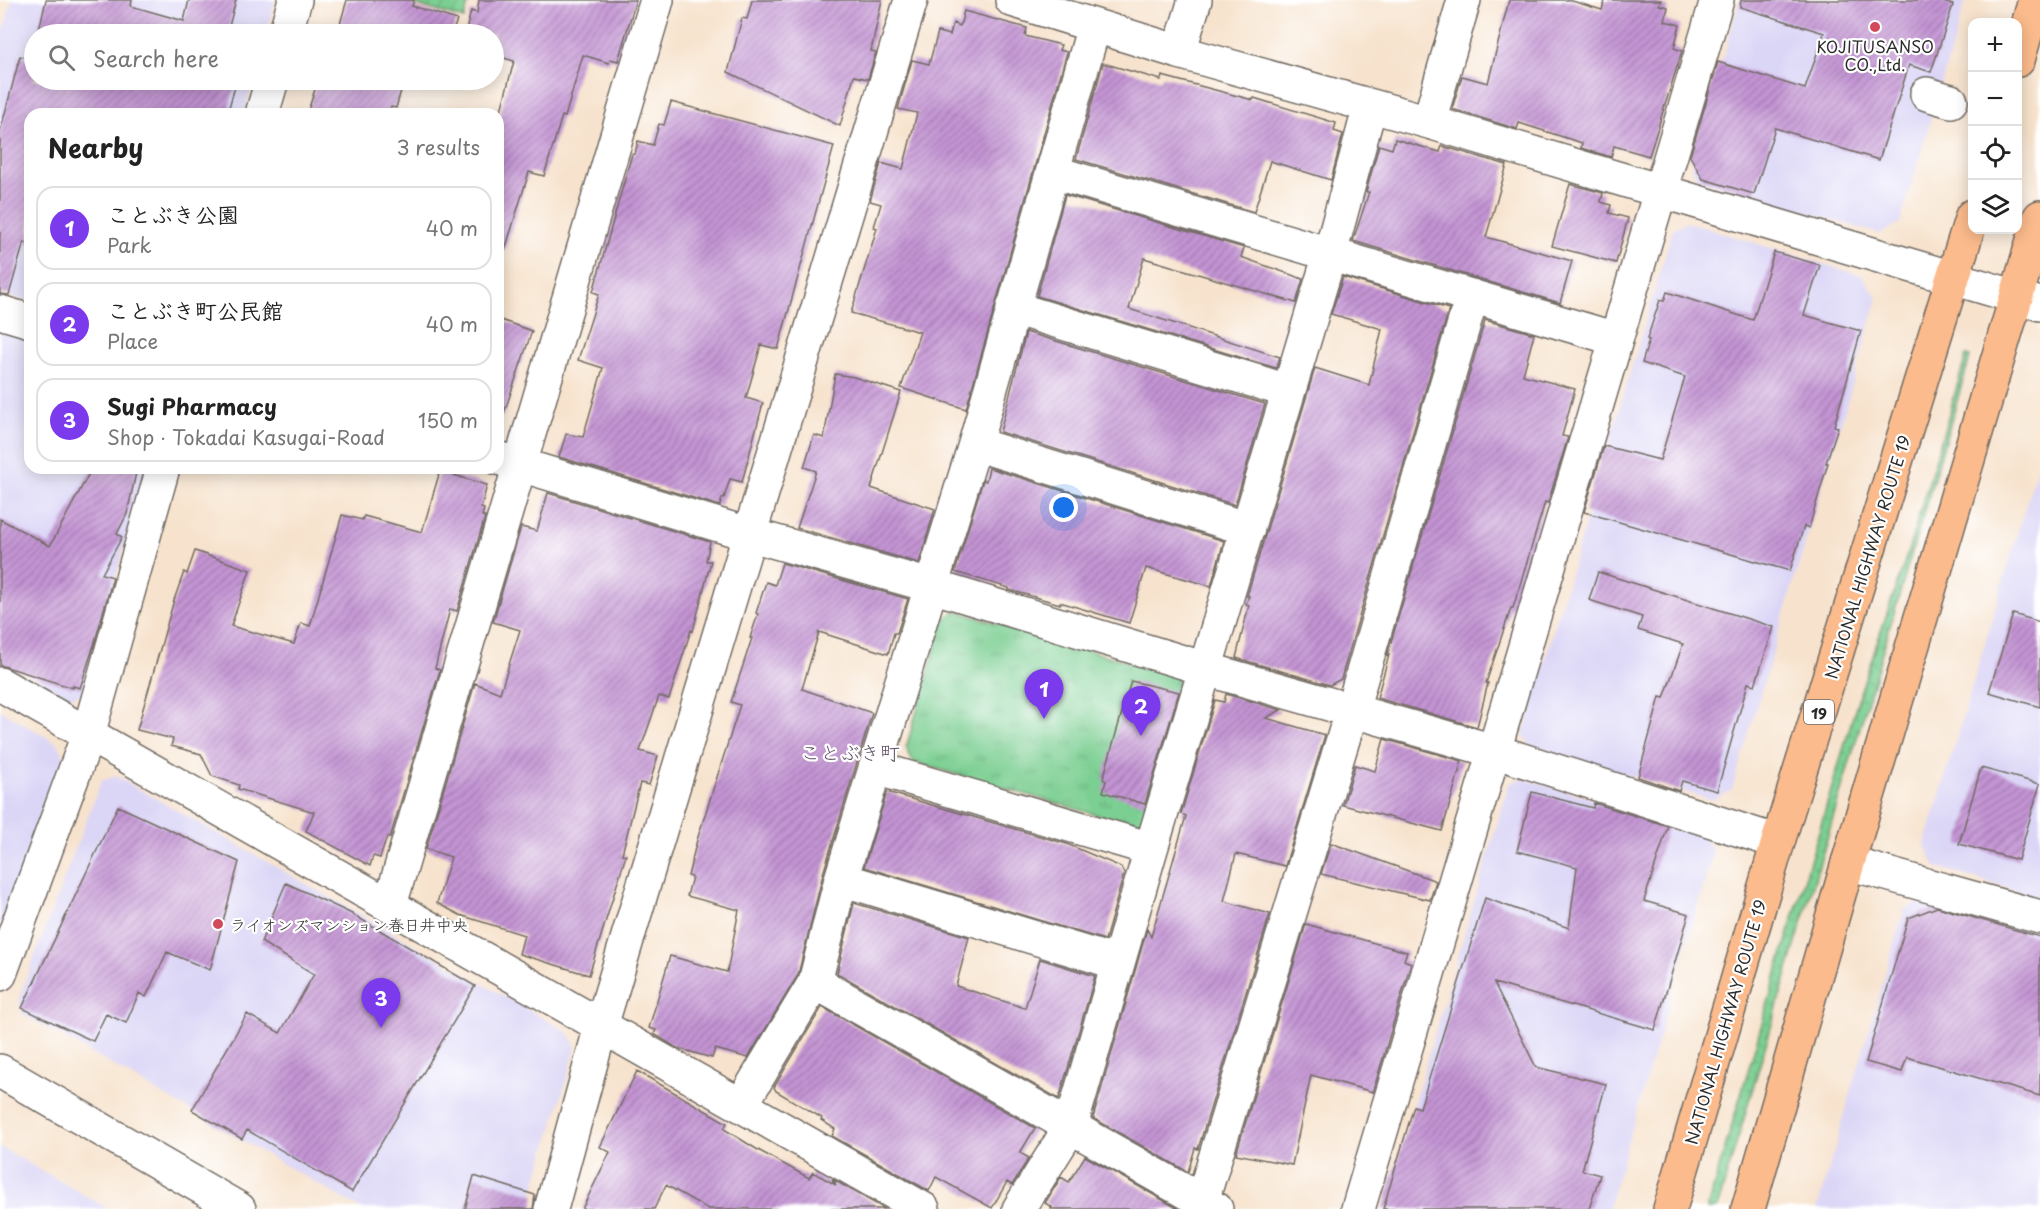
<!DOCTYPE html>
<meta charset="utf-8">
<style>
:root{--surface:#fff;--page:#f6f6f6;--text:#222;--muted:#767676;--line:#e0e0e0;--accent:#7c3aed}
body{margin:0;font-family:"Playpen Sans","Klee One",sans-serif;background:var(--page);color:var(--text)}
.controls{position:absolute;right:18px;top:18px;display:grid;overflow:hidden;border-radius:12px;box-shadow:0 3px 15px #0003}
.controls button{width:54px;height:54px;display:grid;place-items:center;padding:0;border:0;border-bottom:2px solid var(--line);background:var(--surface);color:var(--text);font:30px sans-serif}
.you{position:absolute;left:1064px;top:508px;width:21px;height:21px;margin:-15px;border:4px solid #fff;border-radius:50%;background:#1a73e8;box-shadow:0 0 0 9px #1a73e833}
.badge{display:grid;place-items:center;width:39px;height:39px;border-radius:50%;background:var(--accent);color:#fff;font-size:20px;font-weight:700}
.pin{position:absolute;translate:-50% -50px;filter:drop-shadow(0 2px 3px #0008)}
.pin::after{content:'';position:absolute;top:32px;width:21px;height:18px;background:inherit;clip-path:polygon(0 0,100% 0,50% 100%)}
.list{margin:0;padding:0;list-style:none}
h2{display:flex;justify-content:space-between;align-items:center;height:78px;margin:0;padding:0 24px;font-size:26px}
h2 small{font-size:20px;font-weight:400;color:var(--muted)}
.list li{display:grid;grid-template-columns:39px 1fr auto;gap:18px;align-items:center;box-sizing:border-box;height:84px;margin:0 12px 12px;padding:0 12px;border:2px solid var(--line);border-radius:18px}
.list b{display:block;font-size:22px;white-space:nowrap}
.list p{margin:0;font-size:20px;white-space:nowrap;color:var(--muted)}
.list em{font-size:20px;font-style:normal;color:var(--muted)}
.icon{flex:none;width:33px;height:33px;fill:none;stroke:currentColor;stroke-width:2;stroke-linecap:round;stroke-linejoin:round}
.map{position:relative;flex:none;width:2040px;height:1209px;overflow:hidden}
.search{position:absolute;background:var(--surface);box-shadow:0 3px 15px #0003;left:24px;top:24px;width:480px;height:66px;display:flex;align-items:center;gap:15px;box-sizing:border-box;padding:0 21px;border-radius:33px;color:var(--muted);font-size:22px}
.panel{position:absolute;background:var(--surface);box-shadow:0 3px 15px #0003;left:24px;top:108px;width:480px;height:366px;border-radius:18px}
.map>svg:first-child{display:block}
</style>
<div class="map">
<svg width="2040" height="1209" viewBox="0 0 2040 1209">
<defs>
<pattern id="grass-dots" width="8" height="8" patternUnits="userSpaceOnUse" patternTransform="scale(1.5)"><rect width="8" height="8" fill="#7bcf92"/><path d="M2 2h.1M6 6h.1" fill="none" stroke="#6ab27e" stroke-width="1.8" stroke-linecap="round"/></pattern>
<pattern id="park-tufts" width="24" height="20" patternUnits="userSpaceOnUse" patternTransform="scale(1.5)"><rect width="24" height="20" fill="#7bcf92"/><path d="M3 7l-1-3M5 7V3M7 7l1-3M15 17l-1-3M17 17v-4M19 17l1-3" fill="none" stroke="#6ab27e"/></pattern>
<pattern id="garden-furrows" width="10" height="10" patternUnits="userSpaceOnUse" patternTransform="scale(1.5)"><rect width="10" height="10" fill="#7bcf92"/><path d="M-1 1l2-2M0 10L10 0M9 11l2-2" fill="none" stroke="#6ab27e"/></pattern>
<pattern id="building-hatch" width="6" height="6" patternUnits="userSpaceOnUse" patternTransform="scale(1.5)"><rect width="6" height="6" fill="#c494d4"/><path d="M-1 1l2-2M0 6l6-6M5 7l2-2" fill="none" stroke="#9f79ac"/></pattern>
</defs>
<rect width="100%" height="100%" fill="#fff"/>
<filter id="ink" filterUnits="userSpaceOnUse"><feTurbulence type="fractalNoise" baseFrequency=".0167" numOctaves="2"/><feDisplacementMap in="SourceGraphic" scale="12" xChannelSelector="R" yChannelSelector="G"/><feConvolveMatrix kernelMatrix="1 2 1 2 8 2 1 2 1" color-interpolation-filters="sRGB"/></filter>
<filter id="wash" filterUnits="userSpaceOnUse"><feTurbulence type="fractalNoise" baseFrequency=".008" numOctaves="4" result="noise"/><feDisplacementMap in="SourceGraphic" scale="24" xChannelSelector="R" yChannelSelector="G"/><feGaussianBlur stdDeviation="1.35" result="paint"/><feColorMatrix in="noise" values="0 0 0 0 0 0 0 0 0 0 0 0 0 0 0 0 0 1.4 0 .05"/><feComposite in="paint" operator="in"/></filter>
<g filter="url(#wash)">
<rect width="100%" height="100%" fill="#f7e3cd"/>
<path fill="#dbd6f6" d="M12 0H275L266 34H34V80H253L244 114H30V302L0 293V43Z
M1740 0H1966L1900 223 1880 234 1698 180 1691 167Z
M1686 222 1863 276 1878 298 1732 790 1712 800 1530 746 1523 733 1673 229Z
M0 327 30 336V468H146L83 693 69 698 0 658Z
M2040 457V898L1936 867 1925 845Z
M0 710 58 744 65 757 0 926Z
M116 776 569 1033 576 1048 528 1209H361L23 1014 19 998 101 781Z
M1521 778 1701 830 1713 854 1608 1209H1383L1509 784Z
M1929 897 2040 931V1209H1817L1904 910Z
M0 1147 109 1209H0Z"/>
<path fill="url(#grass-dots)" stroke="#537d5e" stroke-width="1.5" d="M1966 356 1970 357 1717 1209H1707L1859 696 1908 552Z"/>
<path fill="url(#park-tufts)" stroke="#537d5e" stroke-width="1.5" d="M956 611 1175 676 1183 690 1144 819 1132 825 913 762 906 748 944 619Z"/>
<path fill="url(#garden-furrows)" stroke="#537d5e" stroke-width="1.5" d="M414 0H469L464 19 413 4Z"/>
<g id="blocks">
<path fill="url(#building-hatch)" d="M46 0H132L131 6 184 21 189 0H236L227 34H38Z
M347 0H414L412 6 457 20 452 34H337Z
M479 0H636L618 61 610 59 609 63 583 55 565 117 562 116 544 176 529 172 505 250 498 248V122L514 61 494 55V34H465L471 11 477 13Z
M752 0H882L871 51 876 52 868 79 854 76 840 126 728 72 742 18 747 19Z
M1509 0H1569L1602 10 1605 0H1661L1659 5 1668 7 1665 21 1680 25 1674 48 1682 51 1649 156 1614 146 1611 157 1581 148 1582 143 1519 123 1517 129 1452 109 1462 76 1488 83Z
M1741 0H1936L1953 5 1931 72 1909 65 1879 160 1775 128 1754 194 1703 179 1690 156 1718 62 1805 89 1824 33 1740 7Z
M964 11 1027 28 1025 36 1061 45 1059 50 1067 52 966 409 901 388 920 332 851 313 877 228 874 227 881 204 870 201 881 163 903 169 917 113 898 109 912 60 929 64 938 32 950 35 953 23 960 26Z
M34 53V80H237L227 114H30V244L24 242 9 295 0 294V132L20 56 30 58V63H32Z
M1103 63 1161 80 1162 76 1253 100 1254 98 1336 123 1334 131 1343 134 1331 180 1270 161 1254 212 1076 159Z
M318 80H404L396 108 391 107 389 114H307Z
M671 102 834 146 778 349 761 345 746 398 763 403 742 482 730 479 724 498H722L720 506 559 457 566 434 583 437 603 368 578 360 599 294 593 292 632 154H635L638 141 653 145 659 124 664 125Z
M1395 139 1440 152 1442 146 1507 165 1486 237 1572 261 1560 303 1353 241 1369 192H1366L1379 145 1392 149Z
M1570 184 1603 193 1601 202 1611 205 1609 213 1628 218 1616 263 1552 246Z
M1065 195 1244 248 1241 257 1303 279 1296 303 1144 258 1129 309 1280 357 1276 368 1037 296Z
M1774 252 1820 265 1804 315 1861 331 1834 426 1838 427 1826 463H1828L1809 528 1804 526 1790 571 1584 512 1604 446 1660 460 1685 377 1642 363 1649 340 1647 339 1660 300 1664 301 1667 292 1753 320Z
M1343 277 1449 309 1341 679 1330 685 1236 658 1249 605 1246 604 1249 596H1247L1315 368 1369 385 1382 329 1331 314Z
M498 319 532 331 503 416 498 415Z
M1485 320 1534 334 1523 375 1575 389 1562 436 1568 437 1548 503 1545 502 1513 608H1511L1486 683H1488L1477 727 1377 698 1389 655 1387 656Z
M1026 332 1265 404 1235 505 1000 432Z
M835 374 854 377 901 392 871 488 935 509 919 563 797 528 816 471 804 467 814 435 824 438Z
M92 468H137L127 514 117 534 122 537 102 574 113 577 94 645 80 688 73 686V688L0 665V519L50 546Z
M989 468 1224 541 1211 586 1146 568 1129 623 1060 602V604L1017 592 1009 590V588L955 572 983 480 986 481Z
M440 471 487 485 481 508 484 509 482 516 485 517 457 611 450 609 435 668 440 670 390 838 387 837 380 858 373 856 370 866 306 831 314 812 238 789 239 785 212 776 201 754 171 746 173 739 137 730 174 600 184 572 187 574 195 551 250 570 231 626 294 644 301 623 310 626 342 515 362 520 364 516 422 532Z
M548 493 710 542 706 561H711L693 631 691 630 669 699 659 696 640 751 658 756 649 785 640 783 622 854 626 855 589 975 519 954 524 935 460 915 437 903 451 857 426 849 475 683 500 693 520 630 493 622 521 527 537 531Z
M782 563 908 599 897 633H894L888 654 819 632 802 689 872 713 823 874 798 975 748 1058 715 1049 712 1058 677 1048 654 1034 656 1030 649 1028 670 956 727 972 739 910 687 896 692 877 688 876 697 840 740 705 731 702 752 638H750L758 614 756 613 766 582 775 585Z
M1598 572 1774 627 1755 685 1748 683 1717 791 1682 781 1679 791 1638 777 1660 697 1664 698 1683 644 1638 630 1642 617 1589 600Z
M2013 614 2040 622V707L1989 692Z
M1131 681 1179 692 1145 804 1103 792 1106 781 1103 779Z
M1226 694 1281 710 1266 718 1325 735 1285 866 1236 854 1224 901 1270 914 1198 1149 1195 1148 1188 1172 1093 1118 1147 929 1151 937 1186 816 1181 814 1215 700 1224 702Z
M1384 739 1462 761 1442 831 1343 805 1355 765 1375 771Z
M1981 768 2040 784 2018 860 1959 844Z
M887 792 1067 844 1121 867 1124 874 1105 940 864 867Z
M1532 792 1593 808 1594 803 1668 826 1644 901 1689 914 1655 1030 1494 983 1536 1067 1606 1084 1582 1170 1600 1175 1589 1209H1383L1414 1106 1420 1108 1485 898 1569 928 1577 867 1517 851Z
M118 806 239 862 210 970 167 952 146 997 139 993 126 1023 106 1014 93 1041 22 1008Z
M1331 843 1436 881 1430 900 1321 874Z
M286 883 352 914 475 986 352 1192 247 1130 242 1139 192 1110 247 1014 280 1033 314 974 261 942Z
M854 903 969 937 956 986 1025 1008 1040 959 1095 976 1059 1099 837 973Z
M1937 907 2040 937V1096L1907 1057 1902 1072 1866 1062 1908 918Z
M1306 924 1407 952 1404 960 1411 963 1373 1092 1311 1075 1292 1165 1236 1154Z
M822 1007 1035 1128 1020 1153 1029 1158 1012 1185 1007 1182 992 1208 936 1177 929 1191 832 1136 835 1129 821 1120 822 1118 776 1091 774 1087Z
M637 1071 727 1123 724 1129 758 1150 809 1178 813 1172 836 1185 832 1179 885 1209H708L666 1185 654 1209H582L610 1152 600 1147Z
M1085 1156 1177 1208V1209H1051L1052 1207 1045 1203 1061 1177 1069 1182Z
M474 1176 535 1195 533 1209H465Z"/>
</g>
</g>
<g filter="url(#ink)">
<use href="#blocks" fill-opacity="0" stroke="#726b64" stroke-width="1.5"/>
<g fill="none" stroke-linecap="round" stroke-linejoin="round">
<defs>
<path id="minor" d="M1012 0 1179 52 1429 122 2040 304
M285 34 295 0
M1179 52 1195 0
M1927 94 1951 101
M262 114 272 80
M1429 122 1464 0
M1053 172 1616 339
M1013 308 1288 391
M0 312 30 321
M975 444 1248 529
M498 458 748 534 931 586 1206 669 1494 751 1778 842
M0 684 923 1209
M875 768 1151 849
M1848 863 2040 917
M841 879 1118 963
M390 905 657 0
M0 974 88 735 163 468
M815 982 1216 1209
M0 1071 239 1209
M741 1105 815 982 841 879 975 444 1094 26
M1202 1201 1352 710 1472 296
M551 1209 601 1026 911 0
M1019 1209 1071 1126 1151 849 1330 254 1370 106
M1358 1209 1717 0"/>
<path id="highway" d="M2018 60 2035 0
M1670 1209 1778 842 1972 216
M1748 1209 1848 863 2040 217"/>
</defs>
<use href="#minor" stroke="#726b64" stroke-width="36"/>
<use href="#highway" stroke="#726b64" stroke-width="36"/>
<use href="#minor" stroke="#fff" stroke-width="33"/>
<use href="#highway" stroke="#fbbb8c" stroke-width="33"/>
</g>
</g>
<g fill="#d1495b" stroke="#fff" stroke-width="2">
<circle cx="1875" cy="27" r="6"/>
<circle cx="218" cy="924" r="6"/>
</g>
<g text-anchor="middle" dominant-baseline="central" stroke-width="4.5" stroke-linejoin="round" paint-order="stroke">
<rect fill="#fff" stroke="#6b6b6b" stroke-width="1.5" x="1804" y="700" width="30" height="24" rx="4.5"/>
<g font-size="15" font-weight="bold" fill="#2b2b2b">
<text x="1819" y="712">19</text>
</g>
<g font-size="16" fill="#2b2b2b" stroke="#fff">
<text x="1875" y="46">KOJITUSANSO<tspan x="1875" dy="18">CO.,Ltd.</tspan></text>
<text x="230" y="924" text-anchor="start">ライオンズマンション春日井中央</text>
</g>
<g font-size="16" fill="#2b2b2b" stroke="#fff">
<text transform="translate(1867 557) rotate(-73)">NATIONAL HIGHWAY ROUTE 19</text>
<text transform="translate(1725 1022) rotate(-74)">NATIONAL HIGHWAY ROUTE 19</text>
</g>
<g font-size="20" fill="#615066" stroke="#fff">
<text x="850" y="752">ことぶき町</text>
</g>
</g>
</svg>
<div class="controls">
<button>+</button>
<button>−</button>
<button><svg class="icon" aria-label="locate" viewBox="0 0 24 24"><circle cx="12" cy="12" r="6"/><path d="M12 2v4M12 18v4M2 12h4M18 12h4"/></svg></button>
<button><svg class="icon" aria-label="layers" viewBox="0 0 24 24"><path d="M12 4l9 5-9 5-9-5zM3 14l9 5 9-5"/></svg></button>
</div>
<div class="you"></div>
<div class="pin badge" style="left:1044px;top:719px">1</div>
<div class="pin badge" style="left:1141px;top:736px">2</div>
<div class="pin badge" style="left:381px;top:1028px">3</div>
<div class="search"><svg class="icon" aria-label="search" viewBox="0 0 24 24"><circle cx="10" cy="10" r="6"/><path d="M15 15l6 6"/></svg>Search here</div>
<section class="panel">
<h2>Nearby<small>3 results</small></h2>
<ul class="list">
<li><span class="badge">1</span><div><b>ことぶき公園</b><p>Park</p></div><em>40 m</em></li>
<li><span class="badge">2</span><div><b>ことぶき町公民館</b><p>Place</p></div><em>40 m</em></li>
<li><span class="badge">3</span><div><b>Sugi Pharmacy</b><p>Shop · Tokadai Kasugai-Road</p></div><em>150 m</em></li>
</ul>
</section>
</div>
